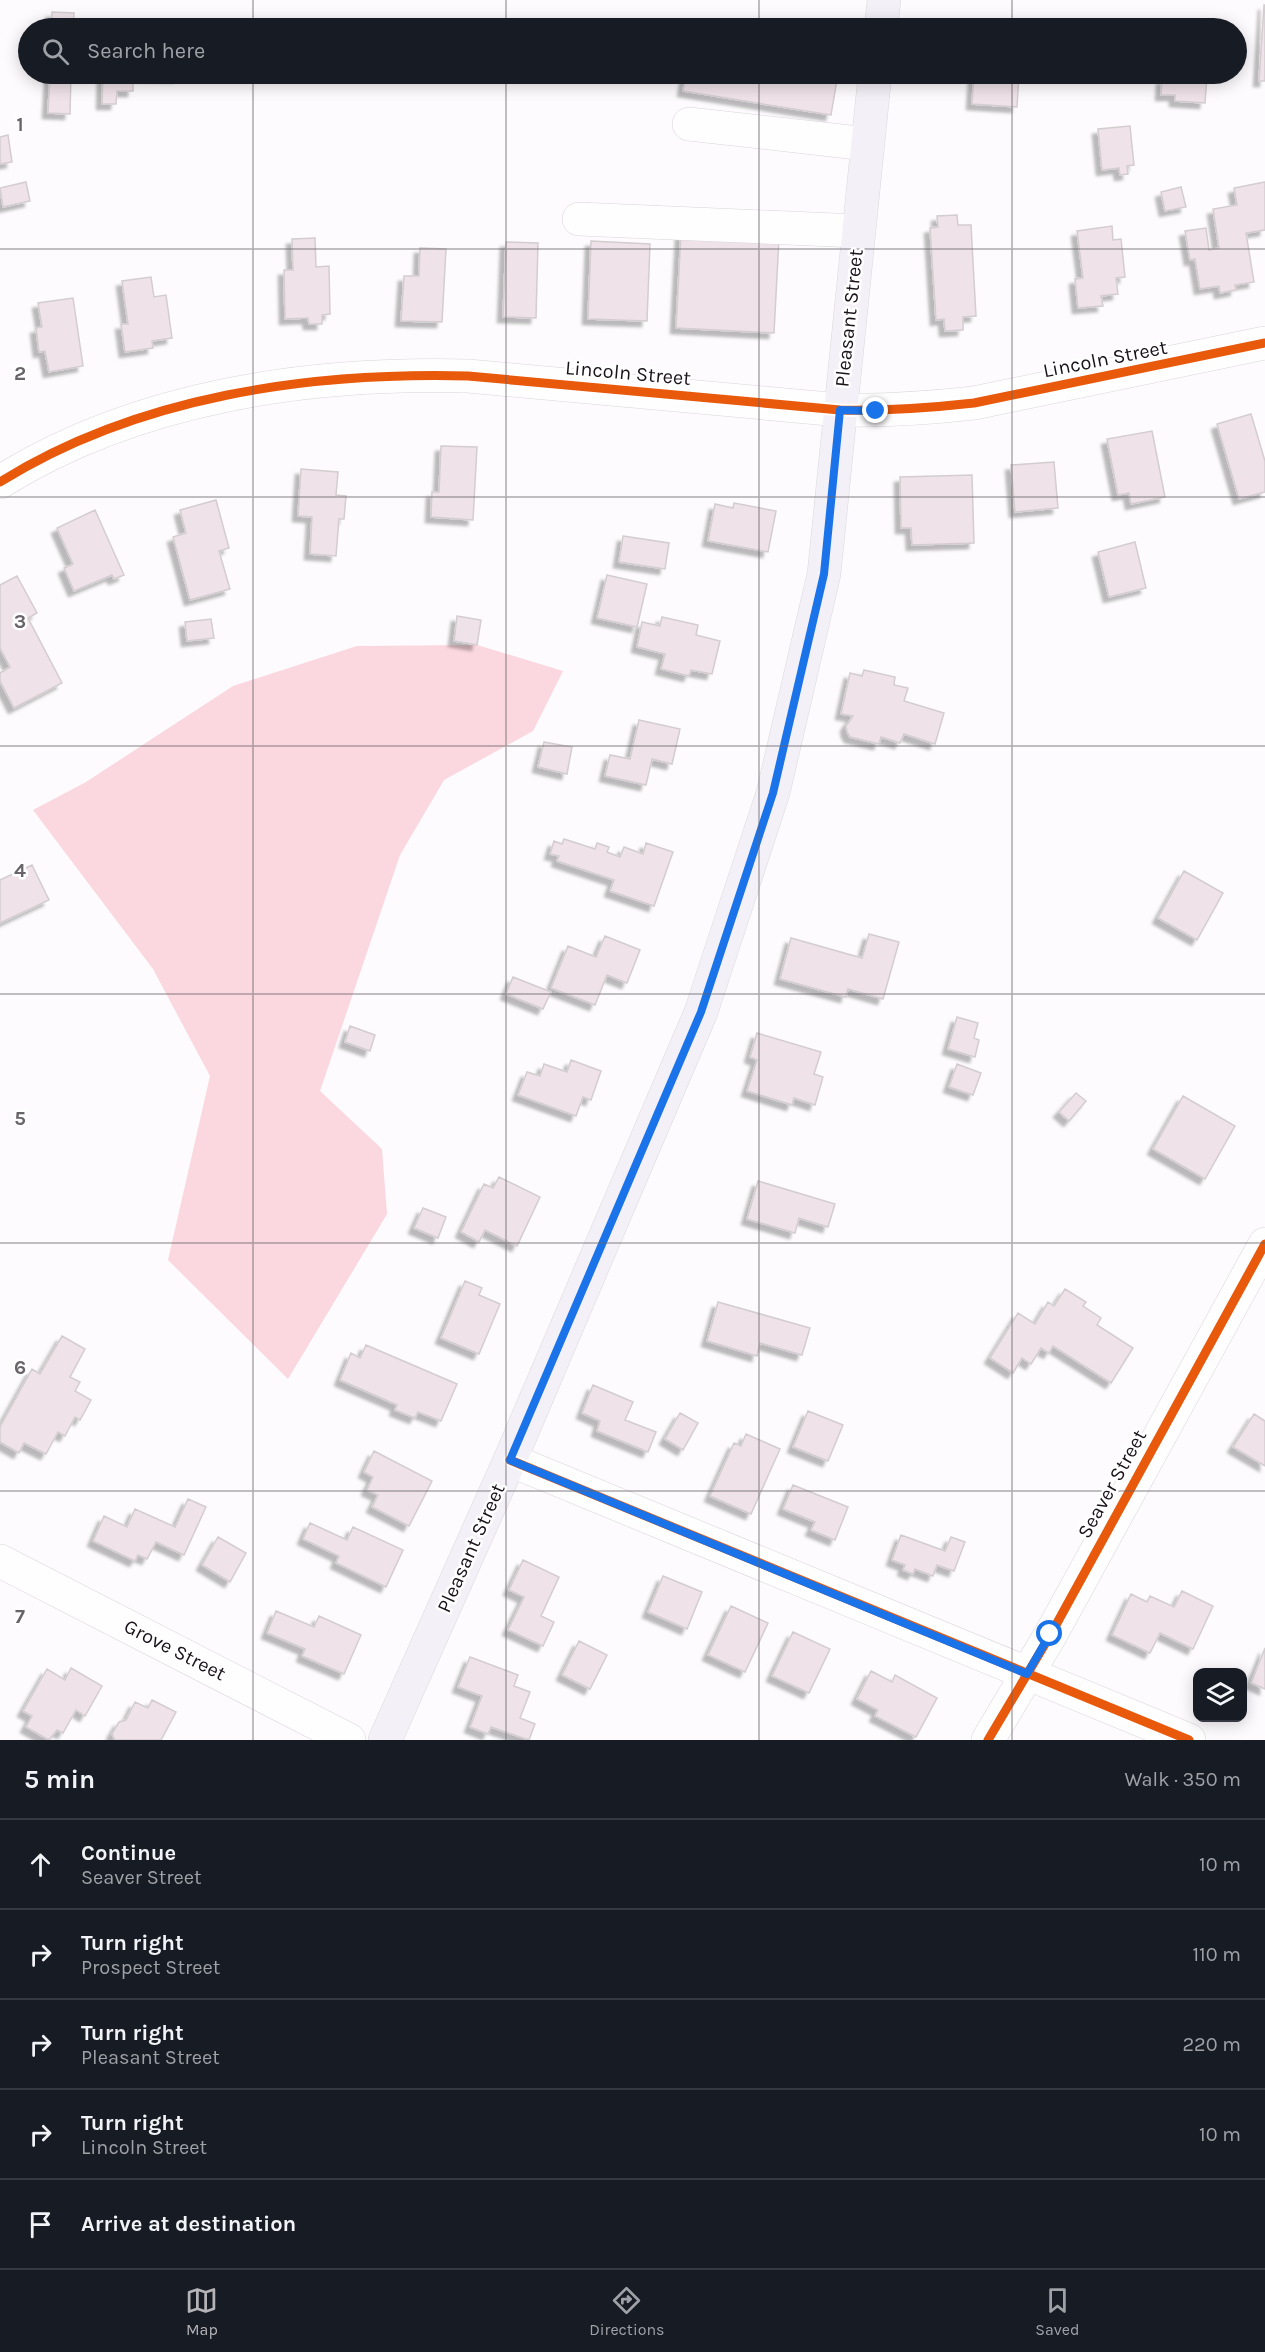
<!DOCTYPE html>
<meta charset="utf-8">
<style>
:root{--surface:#171b24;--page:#20242c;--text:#f1f3f6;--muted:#9ea1a6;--line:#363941;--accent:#b4b3b7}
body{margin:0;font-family:Karla,sans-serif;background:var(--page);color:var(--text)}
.controls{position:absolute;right:18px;bottom:18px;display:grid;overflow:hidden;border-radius:12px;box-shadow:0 3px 15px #0003}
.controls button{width:54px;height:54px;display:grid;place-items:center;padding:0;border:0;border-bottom:2px solid var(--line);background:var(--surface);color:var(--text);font:30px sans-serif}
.stop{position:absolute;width:18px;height:18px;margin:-14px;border:4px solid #1a73e8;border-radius:50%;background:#fff}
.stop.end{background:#1a73e8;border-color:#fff;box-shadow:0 2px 6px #0008}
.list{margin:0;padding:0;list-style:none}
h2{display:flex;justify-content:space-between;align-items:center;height:78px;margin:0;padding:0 24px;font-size:26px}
h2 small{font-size:20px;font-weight:400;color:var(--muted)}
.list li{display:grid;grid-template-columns:39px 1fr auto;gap:18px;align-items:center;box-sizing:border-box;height:90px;padding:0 24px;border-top:2px solid var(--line)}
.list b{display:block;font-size:22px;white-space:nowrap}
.list p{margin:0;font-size:20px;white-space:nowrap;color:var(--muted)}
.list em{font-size:20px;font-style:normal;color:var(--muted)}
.icon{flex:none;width:33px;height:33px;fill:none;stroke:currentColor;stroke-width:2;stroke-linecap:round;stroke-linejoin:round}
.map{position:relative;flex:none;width:1265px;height:1740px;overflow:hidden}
.search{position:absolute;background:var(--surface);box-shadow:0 3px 15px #0003;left:18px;right:18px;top:18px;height:66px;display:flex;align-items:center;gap:15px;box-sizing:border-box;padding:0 21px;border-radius:33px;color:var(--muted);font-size:22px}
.sheet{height:528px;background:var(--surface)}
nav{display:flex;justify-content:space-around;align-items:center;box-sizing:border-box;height:84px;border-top:2px solid var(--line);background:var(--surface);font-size:16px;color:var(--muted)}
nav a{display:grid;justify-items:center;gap:3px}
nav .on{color:var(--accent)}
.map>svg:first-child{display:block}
</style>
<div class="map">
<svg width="1265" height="1740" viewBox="0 0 1265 1740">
<defs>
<filter id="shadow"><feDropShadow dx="-5.5" dy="5.5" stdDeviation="1.5" flood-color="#0004"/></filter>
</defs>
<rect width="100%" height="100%" fill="#fdfbfd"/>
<path fill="#fbd7df" d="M477 645 563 671 533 731 444 780 400 855 320 1091 382 1149 387 1214 288 1379 168 1260 210 1076 153 969 33 810 86 782 233 686 357 646Z"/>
<path fill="#efe2e9" stroke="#d3cdd0" stroke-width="1.5" filter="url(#shadow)" d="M1264 5H1265V81H1259Z
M52 12 74 13 73 28H40H51Z
M50 74H71L70 114 48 113Z
M103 74H179V77L133 76V91H117L116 104H102Z
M686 74H838L831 115 683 91Z
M974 74H1019L1017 107 972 104Z
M1177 75 1207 76 1205 103 1175 101V95H1161L1162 79H1177Z
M1130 126 1134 165 1127 166 1128 174 1120 175 1119 168 1102 170 1098 129Z
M8 135 12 162 0 164V137Z
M26 182 30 201 3 207 0 188Z
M1265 182V230L1246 233 1254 282 1235 285 1236 290 1220 293 1219 286 1200 289 1195 259 1190 260 1185 231 1206 228 1209 250 1219 248 1213 209 1237 205 1234 188Z
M1181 187 1186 207 1165 211 1161 192Z
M957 215 958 225H971L976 316 963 317V330L945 331 944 319 936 320 930 228 938 227 937 216Z
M1112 226 1113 240 1121 239 1125 277 1116 278 1118 294 1101 296 1103 306 1078 308 1075 279 1083 278 1077 231Z
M681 233 779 238 774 333 676 328Z
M315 238 316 267 329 266 330 314 322 315V324H309L308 318 285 319 284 270H293L292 239Z
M591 241 650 244 647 321 588 319Z
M506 242 538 243 536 318 503 317Z
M420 248 446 249 442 322 401 321 404 276H419Z
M151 277 154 297 166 295 172 338 152 341 153 348 125 352 121 324H128L122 281Z
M73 298 83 366 49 372 45 351 39 352 36 328 42 327 38 303Z
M1251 414 1265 461V492L1239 499 1217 424Z
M1152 431 1165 497 1131 504 1129 493 1118 495 1107 439Z
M441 446 477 447 473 520 431 517 432 492H439Z
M1054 462 1058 508 1015 512 1011 465Z
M301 469 338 472 336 495 346 496 344 519H339L336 556 310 554 312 517 298 516Z
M972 475 974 543 912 545 911 528H901L900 477Z
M216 500 229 548 219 551 230 589 190 600 173 537 186 533 180 510Z
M734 503 776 511 768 552 708 541 715 504 733 508Z
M95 510 124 575 114 579 112 575 74 591 64 568 73 564 57 528Z
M623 536 669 543 665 569 619 562Z
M1135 542 1146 588 1109 597 1098 552Z
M607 575 647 584 637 627 597 618Z
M17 576 37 613 28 618 62 683 14 708 0 681V673L10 667 0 648V585Z
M457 616 481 620 477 645 454 641Z
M662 617 698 625 696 635 720 641 712 674 691 670 689 676 661 669 665 654 637 647 642 622 660 626Z
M211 619 214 638 187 641 185 622Z
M864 670 895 677 894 685 908 688 904 701 944 713 935 744 904 734 900 743 881 737 879 744 850 737 847 732 846 726 853 716 841 714 850 673 862 676Z
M639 720 680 729 672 764 652 759 646 785 605 776 610 755 630 759Z
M544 742 572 747 567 774 538 767Z
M564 839 595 849 597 843 609 847 607 852 620 857 624 847 643 854 646 843 673 852 654 906 610 891 614 880 557 861 559 856 550 854 554 841 562 844Z
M32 865 49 900 0 923V880Z
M1184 871 1223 893 1197 940 1158 918Z
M869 934 899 942 883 999 848 989 846 997 780 979 791 938 862 958Z
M605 936 640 950 627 983 607 975 595 1005 551 988 568 946 596 957Z
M513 977 551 992 543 1009 506 994Z
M957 1017 978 1023 974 1038 979 1040 975 1057 948 1049Z
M350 1026 375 1035 370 1051 345 1042Z
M757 1033 821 1052 814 1074 823 1077 815 1105 794 1098 792 1105 747 1091 757 1060 750 1057Z
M571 1060 601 1071 591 1100 583 1097 576 1116 518 1095 527 1072 540 1076 544 1064 567 1072Z
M957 1064 981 1073 973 1095 949 1087Z
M1076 1093 1086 1101 1069 1121 1059 1112Z
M1183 1096 1235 1126 1205 1179 1153 1149Z
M499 1177 540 1197 517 1246 485 1230 479 1242 461 1232 484 1184 493 1188Z
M758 1181 835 1204 828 1227 799 1218 795 1233 747 1219Z
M423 1208 446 1217 438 1238 414 1228Z
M465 1281 482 1288 479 1295 500 1304 479 1354 441 1338Z
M1065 1289 1086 1302 1083 1306 1101 1318 1097 1325 1133 1348 1111 1383 1053 1346 1049 1353 1041 1348 1031 1364 1022 1358 1013 1373 990 1358 1018 1313 1035 1324 1048 1302 1054 1306Z
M718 1302 810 1328 802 1355 760 1343 757 1356 707 1341Z
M62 1336 85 1349 70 1377 80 1382 75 1391 91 1400 80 1420 75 1417 65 1436 58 1432 46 1454 24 1443 19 1453 0 1442V1427L32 1369 40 1374Z
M366 1345 457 1384 441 1421 418 1412 415 1418 395 1410 397 1405 340 1380 351 1353 360 1358Z
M593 1385 633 1402 625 1420 656 1432 648 1452 597 1431 600 1421 582 1413Z
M808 1411 843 1425 828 1461 793 1447Z
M680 1413 698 1423 683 1450 665 1439Z
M1254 1414 1265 1421V1466L1233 1447Z
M746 1434 780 1449 751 1514 710 1496 734 1443 741 1446Z
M374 1451 432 1481 409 1526 372 1507 378 1495 367 1490 373 1477 364 1472Z
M793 1485 848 1507 835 1540 811 1530 815 1522 783 1509Z
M188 1499 206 1507 184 1555 156 1542 147 1559 138 1555 135 1561 93 1541 104 1516 127 1527 135 1509 175 1527Z
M310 1523 347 1540 353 1527 403 1550 386 1587 336 1563 339 1556 303 1539Z
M901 1535 945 1551 951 1537 965 1542 954 1571 937 1565 933 1576 915 1569 913 1574 903 1570 905 1565 892 1560Z
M218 1537 246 1553 230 1582 202 1565Z
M523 1560 559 1577 541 1616 554 1622 543 1646 508 1630 524 1597 509 1590Z
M663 1576 702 1592 687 1629 648 1612Z
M1182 1591 1213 1606 1193 1649 1160 1633 1150 1653 1112 1635 1131 1594 1147 1602 1150 1596 1174 1607Z
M731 1606 768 1623 745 1672 708 1655Z
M276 1611 314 1627 319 1616 361 1635 344 1674 302 1656 305 1649 267 1633Z
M793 1632 830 1649 809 1693 772 1676Z
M579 1641 607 1655 590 1689 562 1675Z
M1265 1648V1689L1251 1683Z
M470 1657 518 1675 514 1686 530 1692 520 1718 535 1724 529 1740 491 1727 488 1734 470 1727 482 1696 458 1687Z
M71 1668 102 1686 85 1716 76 1710 63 1733 57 1730 49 1740 26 1727 32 1716 23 1711 47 1669 65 1680Z
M871 1671 892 1682 895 1675 937 1698 916 1737 875 1716 878 1710 857 1699Z
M152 1700 176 1712 161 1740H115L112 1734 119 1722 126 1720 135 1702 148 1708Z"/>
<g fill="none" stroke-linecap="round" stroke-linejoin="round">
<defs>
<path id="minor" d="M689 124 867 144
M579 219 858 231
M0 482C138 396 309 372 468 376L840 410C885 411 929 408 974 403L1265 343
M510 1460 1189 1740
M0 1561 349 1740
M988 1740 1051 1634 1265 1244"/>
<path id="major" d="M881 28 884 0
M385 1740 510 1460 701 1012 773 793 824 574 875 74"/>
</defs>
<use href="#minor" stroke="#dad5da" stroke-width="34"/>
<use href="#major" stroke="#dad8da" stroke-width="34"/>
<use href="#minor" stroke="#fffeff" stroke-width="33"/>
<use href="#major" stroke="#f4f0f8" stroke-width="33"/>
<defs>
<path id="cycleway" d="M0 482C138 396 309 372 468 376L840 410C885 411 929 408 974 403L1265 343
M510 1460 1189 1740
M988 1740 1051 1634 1265 1244"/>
</defs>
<use href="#cycleway" stroke="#fff" stroke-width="13"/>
<use href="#cycleway" stroke="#e8590c" stroke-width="9"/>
</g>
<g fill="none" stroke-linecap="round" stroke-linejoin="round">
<path stroke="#1a73e8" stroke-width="8" d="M876 411 840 410 824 574 773 793 701 1012 510 1460 1027 1674 1050 1634"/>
</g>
<path fill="none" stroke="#696469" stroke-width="1.5" stroke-opacity="0.55" d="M253 0V28M506 0V28M759 0V28M1012 0V28M253 74V1740M506 74V1740M759 74V1740M1012 74V1740M0 249H1265M0 497H1265M0 746H1265M0 994H1265M0 1243H1265M0 1491H1265"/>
<g text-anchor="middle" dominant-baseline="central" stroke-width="5" stroke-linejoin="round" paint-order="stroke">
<g font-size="20" fill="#1a131a" stroke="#fff">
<text transform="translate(849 318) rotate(-84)">Pleasant Street</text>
<text transform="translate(1105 359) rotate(-11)">Lincoln Street</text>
<text transform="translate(628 373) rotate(5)">Lincoln Street</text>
<text transform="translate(1112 1484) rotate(-61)">Seaver Street</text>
<text transform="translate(471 1548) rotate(-66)">Pleasant Street</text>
<text transform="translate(175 1650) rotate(27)">Grove Street</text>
</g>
</g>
<g font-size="20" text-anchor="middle" font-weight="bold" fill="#696469" stroke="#fff" stroke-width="5" stroke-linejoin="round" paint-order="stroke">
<text x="20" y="131">1</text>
<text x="20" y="380">2</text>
<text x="20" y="628">3</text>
<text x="20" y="877">4</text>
<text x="20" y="1125">5</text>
<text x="20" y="1374">6</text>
<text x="20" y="1623">7</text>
</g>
</svg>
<div class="controls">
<button><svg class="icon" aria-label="layers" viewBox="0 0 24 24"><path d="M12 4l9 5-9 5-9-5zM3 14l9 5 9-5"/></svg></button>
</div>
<div class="stop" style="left:1050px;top:1634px"></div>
<div class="stop end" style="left:876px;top:411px"></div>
<div class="search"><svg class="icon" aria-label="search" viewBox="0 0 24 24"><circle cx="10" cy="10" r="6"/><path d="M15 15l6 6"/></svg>Search here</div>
</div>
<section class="sheet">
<h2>5 min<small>Walk · 350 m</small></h2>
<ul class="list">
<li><svg class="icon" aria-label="ahead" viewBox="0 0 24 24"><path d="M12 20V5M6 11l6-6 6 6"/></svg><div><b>Continue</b><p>Seaver Street</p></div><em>10 m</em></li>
<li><svg class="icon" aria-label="right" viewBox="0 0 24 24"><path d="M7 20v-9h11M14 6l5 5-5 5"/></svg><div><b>Turn right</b><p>Prospect Street</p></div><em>110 m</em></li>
<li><svg class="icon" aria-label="right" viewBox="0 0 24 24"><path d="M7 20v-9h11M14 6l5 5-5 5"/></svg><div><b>Turn right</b><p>Pleasant Street</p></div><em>220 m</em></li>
<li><svg class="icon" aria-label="right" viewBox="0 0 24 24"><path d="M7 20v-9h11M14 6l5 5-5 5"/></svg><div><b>Turn right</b><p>Lincoln Street</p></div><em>10 m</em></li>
<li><svg class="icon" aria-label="arrive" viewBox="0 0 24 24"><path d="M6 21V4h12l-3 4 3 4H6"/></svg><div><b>Arrive at destination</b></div></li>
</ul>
</section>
<nav>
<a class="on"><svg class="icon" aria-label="map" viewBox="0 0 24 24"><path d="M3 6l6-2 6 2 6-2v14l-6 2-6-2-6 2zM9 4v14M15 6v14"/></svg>Map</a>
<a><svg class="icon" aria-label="directions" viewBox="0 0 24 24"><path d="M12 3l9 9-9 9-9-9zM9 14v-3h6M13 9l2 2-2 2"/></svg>Directions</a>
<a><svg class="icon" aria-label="saved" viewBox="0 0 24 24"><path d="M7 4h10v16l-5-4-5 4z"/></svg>Saved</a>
</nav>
